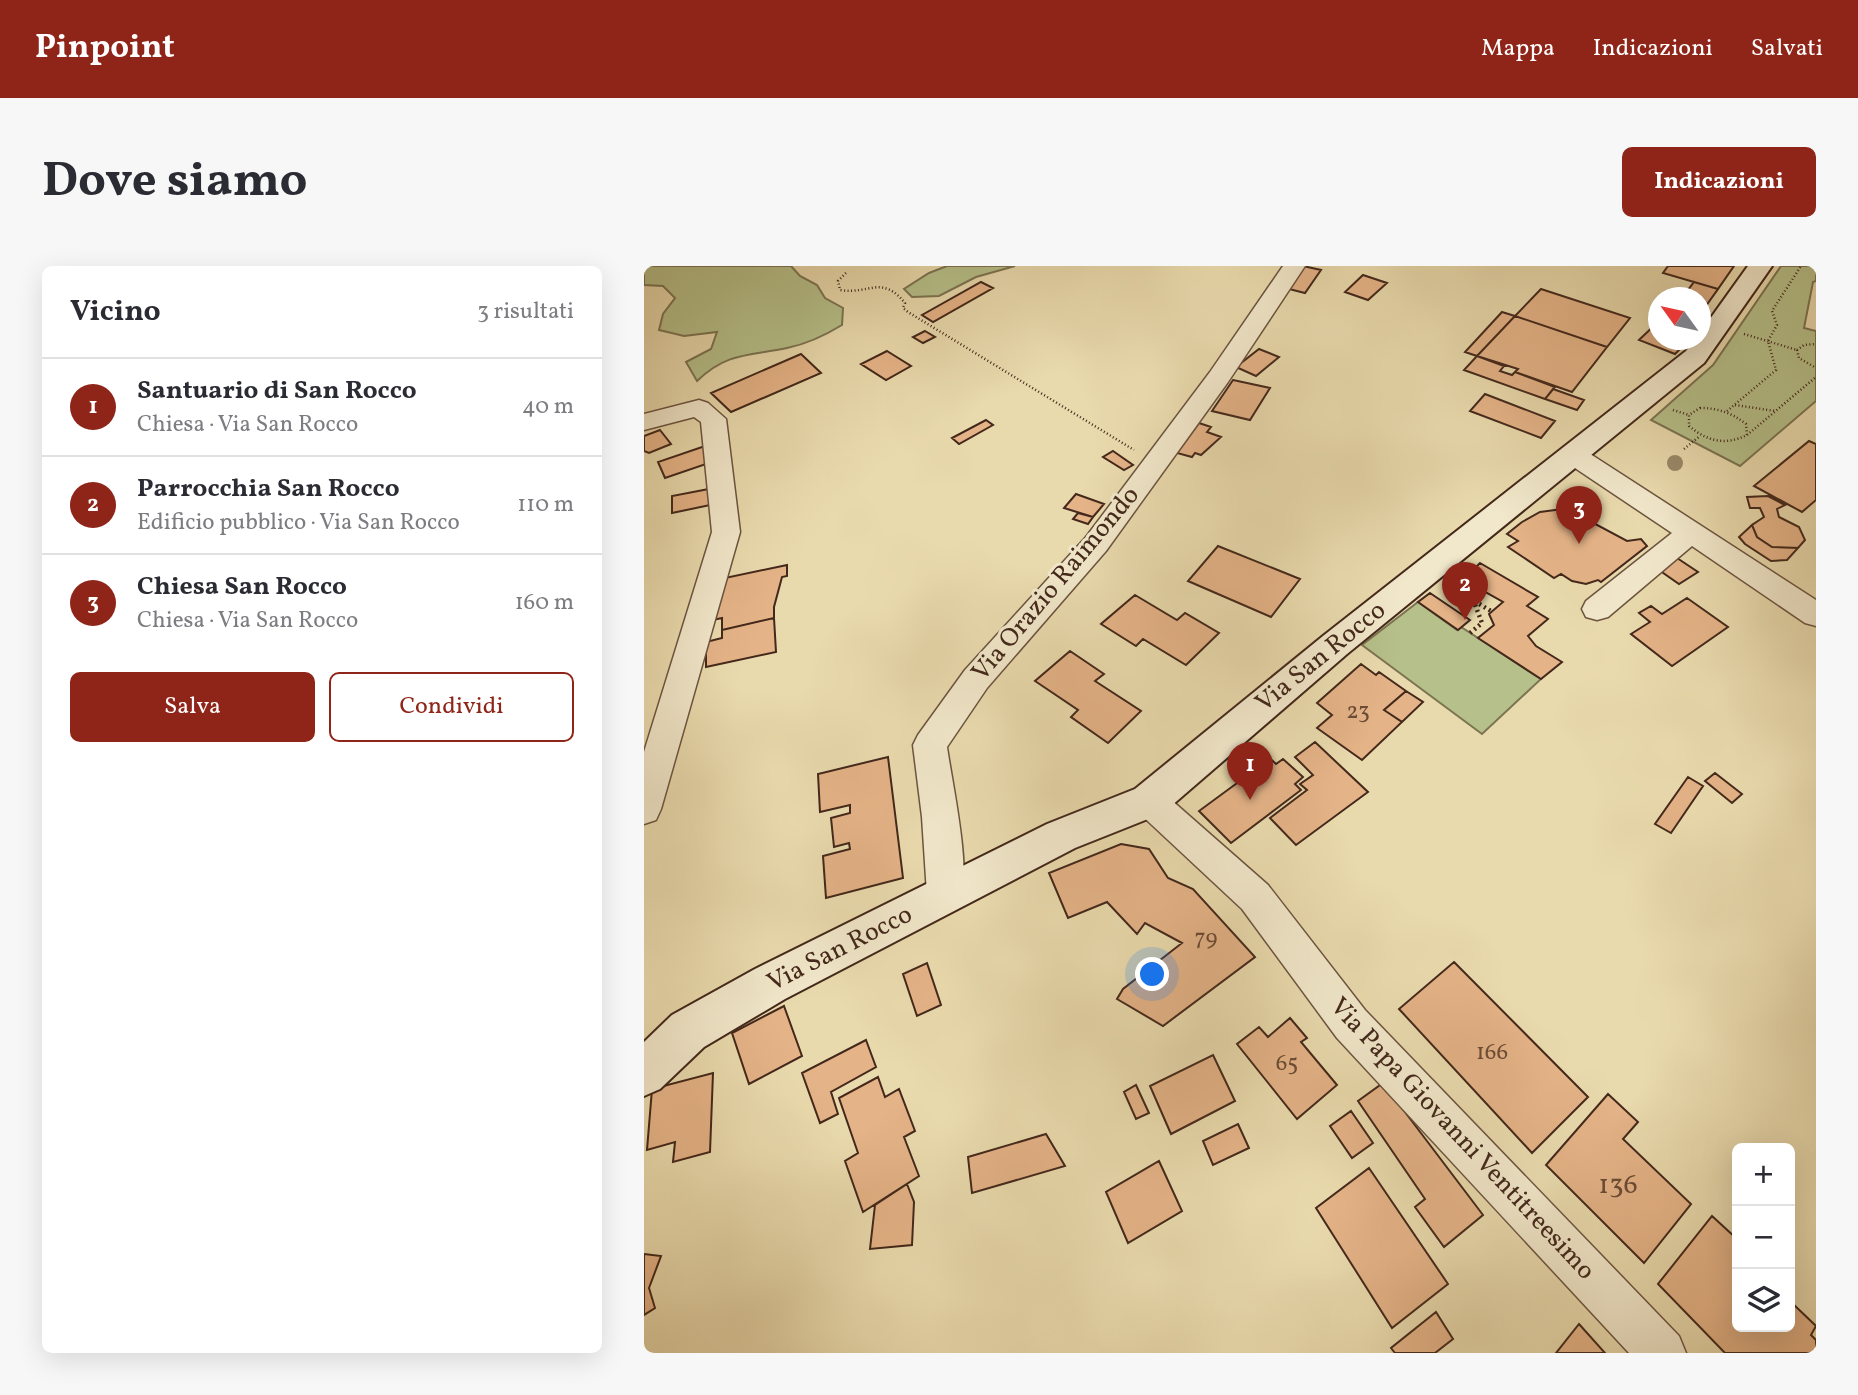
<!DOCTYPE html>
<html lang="it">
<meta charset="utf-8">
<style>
:root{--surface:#fff;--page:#f7f7f7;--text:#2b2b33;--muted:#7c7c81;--line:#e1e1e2;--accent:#8f2418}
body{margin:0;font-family:Vollkorn,serif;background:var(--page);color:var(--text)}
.controls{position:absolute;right:21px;bottom:21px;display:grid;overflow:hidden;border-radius:10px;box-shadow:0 7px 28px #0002}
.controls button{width:63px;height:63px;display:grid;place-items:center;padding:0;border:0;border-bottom:2px solid var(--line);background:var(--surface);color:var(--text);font:35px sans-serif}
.compass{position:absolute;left:1004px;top:21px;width:63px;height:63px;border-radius:50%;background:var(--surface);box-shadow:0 7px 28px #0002;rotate:303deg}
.you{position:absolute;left:509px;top:709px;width:24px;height:24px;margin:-18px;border:5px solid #fff;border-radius:50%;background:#1a73e8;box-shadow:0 0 0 10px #1a73e833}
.badge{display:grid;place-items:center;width:46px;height:46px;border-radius:50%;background:var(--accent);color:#fff;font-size:23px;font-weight:700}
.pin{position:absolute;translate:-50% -58px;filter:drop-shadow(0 2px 4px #0008)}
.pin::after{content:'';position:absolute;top:37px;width:24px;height:21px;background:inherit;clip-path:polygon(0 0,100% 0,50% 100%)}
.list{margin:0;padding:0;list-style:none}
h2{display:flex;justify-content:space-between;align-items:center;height:91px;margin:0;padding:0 28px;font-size:30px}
h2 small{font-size:23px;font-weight:400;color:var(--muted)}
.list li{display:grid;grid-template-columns:46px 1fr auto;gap:21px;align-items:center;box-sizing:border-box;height:98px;padding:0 28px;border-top:2px solid var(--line)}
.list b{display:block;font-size:26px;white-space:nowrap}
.list p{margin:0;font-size:23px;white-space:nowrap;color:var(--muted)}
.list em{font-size:23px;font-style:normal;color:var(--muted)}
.actions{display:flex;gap:14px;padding:21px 28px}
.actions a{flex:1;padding:16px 0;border:2px solid var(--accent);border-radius:10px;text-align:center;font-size:24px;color:var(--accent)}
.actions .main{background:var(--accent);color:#fff}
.icon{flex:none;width:38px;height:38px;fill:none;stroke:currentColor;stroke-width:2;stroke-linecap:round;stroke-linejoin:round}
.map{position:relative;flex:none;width:1172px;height:1087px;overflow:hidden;border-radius:10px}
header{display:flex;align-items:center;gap:42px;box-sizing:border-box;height:98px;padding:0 35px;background:var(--accent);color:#fff}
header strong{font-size:33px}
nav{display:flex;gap:38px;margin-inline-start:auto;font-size:24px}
.intro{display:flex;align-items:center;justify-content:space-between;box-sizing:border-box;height:168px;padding:0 42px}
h1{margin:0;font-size:49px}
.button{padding:18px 32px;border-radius:10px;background:var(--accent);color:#fff;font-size:24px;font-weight:700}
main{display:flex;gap:42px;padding:0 42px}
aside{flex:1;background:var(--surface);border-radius:10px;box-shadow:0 7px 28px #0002}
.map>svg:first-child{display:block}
</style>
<header>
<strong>Pinpoint</strong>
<nav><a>Mappa</a><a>Indicazioni</a><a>Salvati</a></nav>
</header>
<div class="intro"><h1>Dove siamo</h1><a class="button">Indicazioni</a></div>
<main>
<aside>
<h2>Vicino<small>3 risultati</small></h2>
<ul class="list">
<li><span class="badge">1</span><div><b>Santuario di San Rocco</b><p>Chiesa · Via San Rocco</p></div><em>40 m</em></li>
<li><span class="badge">2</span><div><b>Parrocchia San Rocco</b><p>Edificio pubblico · Via San Rocco</p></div><em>110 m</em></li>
<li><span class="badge">3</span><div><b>Chiesa San Rocco</b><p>Chiesa · Via San Rocco</p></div><em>160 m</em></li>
</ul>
<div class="actions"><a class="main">Salva</a><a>Condividi</a></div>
</aside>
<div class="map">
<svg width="1172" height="1087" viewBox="0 0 1172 1087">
<rect width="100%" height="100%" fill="#e9daad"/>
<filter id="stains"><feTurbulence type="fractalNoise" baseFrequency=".00286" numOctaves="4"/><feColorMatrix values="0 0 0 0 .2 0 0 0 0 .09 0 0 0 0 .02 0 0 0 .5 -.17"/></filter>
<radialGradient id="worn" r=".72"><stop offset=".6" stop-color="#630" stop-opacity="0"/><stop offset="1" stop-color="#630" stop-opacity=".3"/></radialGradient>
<path fill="#b6c08a" stroke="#7c7452" stroke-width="2" d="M0 0H147L156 10 173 19 181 32 199 42 198 59C180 70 163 78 143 82 105 90 83 86 53 115L42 96 67 83 73 66 40 70 15 64 19 48 31 32 19 20 0 19Z
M303 0H371L332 11 295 30 268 31 260 23 285 7Z
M1137 0H1172V15L1169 16 1160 62 1172 65V135L1096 200 1007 154 1069 99Z
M774 336 813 364 817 361 897 413 838 468 718 379Z"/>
<path fill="#e4b387" stroke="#43281b" stroke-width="2" d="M659 0 677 4 661 27 641 22Z
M1024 0H1090L1074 23 1019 7Z
M719 9 743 17 724 34 701 26Z
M337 16 349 22 289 56 278 49Z
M1050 16 1074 23 1059 44H1056V32H1038Z
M897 23 986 52 963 81 871 50Z
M858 46 871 50 833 90 821 86Z
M871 50 963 81 928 126 871 106 874 103 833 90Z
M1015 55V74L1039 80 1031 88 995 74Z
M281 65 291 71 279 77 269 71Z
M615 83 635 91 612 110 592 101Z
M243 85 267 100 242 114 217 98Z
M157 88 177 107 87 146 67 127Z
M833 90 860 100 856 105 868 109 871 106 911 121 901 133 820 104Z
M589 114 626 122 606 154 568 145Z
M909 123 940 134 933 144 901 133Z
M841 128 911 155 897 172 826 145Z
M342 154 349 159 315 178 308 172Z
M555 157 567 161 563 166 577 171 557 189 551 187 548 191 533 187Z
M16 164 27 178 5 187 0 185V170Z
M1165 175 1172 178V234L1158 246 1110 220Z
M61 180 68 196 21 212 14 196Z
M469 185 489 199 480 204 459 191Z
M70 222 71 238 28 247V230Z
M432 228 460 238 449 251 420 242Z
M1124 230 1141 239 1133 243 1135 251 1155 261 1161 274 1154 282 1128 281 1113 271 1108 259 1120 251 1116 242H1106L1103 231Z
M934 241 944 242 940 252 983 275 997 273 1003 280 957 316 954 314 942 318 928 315 917 308 910 312 864 281 874 275 863 268 878 256 896 246Z
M434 247 449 251 444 258 429 253Z
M1108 259 1113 271 1128 281 1154 282 1143 294 1127 295 1101 278 1095 271Z
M574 280 656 313 627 351 544 315Z
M1033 292 1054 306 1035 318 1015 304Z
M836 297 894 331 883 340 904 353 884 370 892 380 918 396 897 413 834 372 850 359 845 348 859 336 829 319 836 317 824 309Z
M143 299V310L138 311 130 341V352L78 364V352L64 355 76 313Z
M786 327 826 354 814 364 774 336Z
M491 329 533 354 541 347 575 367 542 399 499 373 492 380 457 358Z
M1043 332 1084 361 1028 400 987 368 1006 356 995 347 1007 340 1018 348Z
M130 352 132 386 62 401V376L78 372V364Z
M426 385 460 408 451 415 497 445 464 477 427 451 434 444 391 415Z
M717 398 732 409 735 406 762 425 740 444 758 456 718 494 673 462 688 449 673 437Z
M762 425 779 436 758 456 740 444Z
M671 476 724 526 652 579 626 552 663 524 656 518 669 509 651 491Z
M615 482 632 498 639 493 659 511 651 518 657 524 587 577 555 545 604 509 593 499Z
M244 491 259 612 182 632 179 590 206 583 205 577 190 581 187 552 206 547V539L176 546 174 508Z
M1071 507 1098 528 1088 537 1061 515Z
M1044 511 1059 520 1027 567 1011 558Z
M477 578 505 583 524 612 549 623 611 691 519 760 473 733 479 723 538 677 501 657 493 668 463 636 424 652 405 607Z
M810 696 944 831 888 887 755 743Z
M283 697 297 739 273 750 259 708Z
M140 740 158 790 105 818 88 767Z
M646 752 663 772 657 776 693 819 653 853 593 778 615 761 624 771Z
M222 774 232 801 187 826 194 848 176 857 158 807Z
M569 789 591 835 527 868 506 820Z
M69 807 66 886 29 896 31 876 3 884 8 823Z
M234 811 241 831 255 823 271 865 260 871 275 910 219 946 201 895 214 887 195 832Z
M739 817 839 949 800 981 771 941 781 933 714 835Z
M492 819 505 847 492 853 480 826Z
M964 828 994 856 979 873 1047 938 1000 997 902 899Z
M707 845 729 877 708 892 686 860Z
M594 858 605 882 569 899 559 875Z
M402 868 421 900 328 927 324 891Z
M515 895 538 945 484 977 462 926Z
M725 902 804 1018 748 1062 672 942Z
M263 918 270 936 268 979 226 983 231 939Z
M1068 950 1093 973V1061H1146V1035L1172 1060 1167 1069 1172 1074V1087H1081L1014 1018Z
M0 988 17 990 5 1022 11 1042 0 1049Z
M792 1046 809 1073 791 1087H751L747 1082Z
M935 1058 961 1087H912Z"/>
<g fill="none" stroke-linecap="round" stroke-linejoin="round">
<defs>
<path id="street" d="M639 0H661L584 116 462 285 343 422 303 481C308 517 329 610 315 640L302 645 289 640 283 628 278 551 269 479 274 469 321 404 442 271 566 106Z
M55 134 64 137 82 153 96 266 17 543 12 554 0 558V486L68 266 57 156 50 151 0 164V148Z
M928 180 937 182 1172 334V360L1161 357 1048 280 964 351 953 354 942 351 938 343 942 335 1028 267 919 194 915 188 919 182Z
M505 520 517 525 624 619 721 744 1035 1070 1042 1087H985L693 772 598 643 493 545 488 535 493 525Z"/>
<path id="secondary" d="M1104 0H1128L1060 97 703 388 519 547 431 582 141 733 60 781 16 823 0 830V776L28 749 111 703 403 558 491 523 679 370 1042 85 1051 74H1056V67Z"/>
</defs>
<use href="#street" stroke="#6c5440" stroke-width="3"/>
<use href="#secondary" stroke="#43281b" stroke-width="4"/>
<path stroke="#43281b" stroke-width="2.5" stroke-dasharray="1 2.5" stroke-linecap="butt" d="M202 7 194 15 196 24C226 29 237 8 261 37L259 42 264 46 490 184
M1100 68 1153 84
M1153 84 1155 92 1172 102
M1153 84 1160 79 1172 78
M1091 139 1131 145
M1056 142C1074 142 1088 147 1102 158L1103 169C1081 180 1063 175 1045 160V149Z
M1029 144 1045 149
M1083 145 1132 104 1124 75 1133 59 1128 45 1157 0
M1103 169 1172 111
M1040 183 1056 170"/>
<path stroke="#43281b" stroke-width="4.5" stroke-dasharray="2 3.5" stroke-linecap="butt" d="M807 321 847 345
M826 367 838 357 830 336"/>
<use href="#street" fill="#f1e7ca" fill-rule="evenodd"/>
<use href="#secondary" fill="#f1e7ca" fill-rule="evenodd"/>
</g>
<circle fill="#9a8969" cx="1031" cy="197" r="8"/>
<g text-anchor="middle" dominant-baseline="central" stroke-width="6" stroke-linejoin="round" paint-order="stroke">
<g font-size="23" fill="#6b4b36">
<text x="714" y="446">23</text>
<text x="562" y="673">79</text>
<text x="848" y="787">166</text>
<text x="643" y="798">65</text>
</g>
<g font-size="26" fill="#43281b" stroke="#f1e7ca">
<text transform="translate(412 318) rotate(-50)">Via Orazio Raimondo</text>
<text transform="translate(677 391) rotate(-39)">Via San Rocco</text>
<text transform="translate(196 683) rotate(-27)">Via San Rocco</text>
<text transform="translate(818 873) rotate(47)">Via Papa Giovanni Ventitreesimo</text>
</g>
<g font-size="28" fill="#6b4b36">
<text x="974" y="919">136</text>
</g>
</g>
<rect width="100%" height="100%" filter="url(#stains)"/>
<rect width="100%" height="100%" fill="url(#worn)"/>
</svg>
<div class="controls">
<button>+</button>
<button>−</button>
<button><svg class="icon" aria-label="layers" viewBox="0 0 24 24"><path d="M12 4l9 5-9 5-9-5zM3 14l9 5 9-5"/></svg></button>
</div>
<svg class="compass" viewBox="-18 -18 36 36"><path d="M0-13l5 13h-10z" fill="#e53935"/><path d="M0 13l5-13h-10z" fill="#7c7c81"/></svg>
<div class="you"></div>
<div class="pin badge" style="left:606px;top:534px">1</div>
<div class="pin badge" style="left:821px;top:354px">2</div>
<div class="pin badge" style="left:935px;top:278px">3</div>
</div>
</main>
